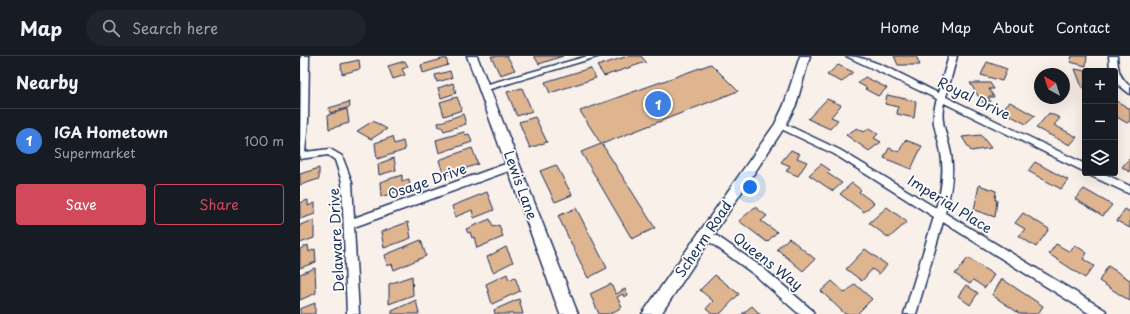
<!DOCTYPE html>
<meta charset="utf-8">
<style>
:root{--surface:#171b24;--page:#20242c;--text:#f1f3f6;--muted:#9ea1a6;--line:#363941;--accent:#d1495b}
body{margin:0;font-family:"Playpen Sans",sans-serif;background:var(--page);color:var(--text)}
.controls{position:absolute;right:12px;top:12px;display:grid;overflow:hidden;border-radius:4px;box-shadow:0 4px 16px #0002}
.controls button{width:36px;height:36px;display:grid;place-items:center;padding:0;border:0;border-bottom:1px solid var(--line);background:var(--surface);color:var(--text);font:20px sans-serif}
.compass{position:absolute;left:734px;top:12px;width:36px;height:36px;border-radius:50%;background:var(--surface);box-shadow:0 4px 16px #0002;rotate:321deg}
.you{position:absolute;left:450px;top:131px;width:14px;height:14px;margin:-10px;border:3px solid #fff;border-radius:50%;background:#1a73e8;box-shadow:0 0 0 6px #1a73e833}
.badge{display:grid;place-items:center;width:26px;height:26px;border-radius:50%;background:var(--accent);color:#fff;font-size:13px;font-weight:700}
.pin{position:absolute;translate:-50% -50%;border:2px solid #fff;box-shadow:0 1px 4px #0006}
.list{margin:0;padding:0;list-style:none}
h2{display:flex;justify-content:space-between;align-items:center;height:52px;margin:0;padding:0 16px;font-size:17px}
h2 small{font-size:13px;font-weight:400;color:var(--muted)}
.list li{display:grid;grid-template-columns:26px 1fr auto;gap:12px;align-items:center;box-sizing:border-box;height:64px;padding:0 16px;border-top:1px solid var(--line)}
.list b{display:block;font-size:15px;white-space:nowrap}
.list p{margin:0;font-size:13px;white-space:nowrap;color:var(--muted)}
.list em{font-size:13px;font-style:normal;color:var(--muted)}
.actions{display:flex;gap:8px;padding:12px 16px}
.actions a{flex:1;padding:9px 0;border:1px solid var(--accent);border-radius:4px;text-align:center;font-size:14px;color:var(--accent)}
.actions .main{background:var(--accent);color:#fff}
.icon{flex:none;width:22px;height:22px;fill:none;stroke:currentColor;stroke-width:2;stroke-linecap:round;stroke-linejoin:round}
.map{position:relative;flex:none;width:830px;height:258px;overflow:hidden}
header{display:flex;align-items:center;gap:24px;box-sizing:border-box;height:56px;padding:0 20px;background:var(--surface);border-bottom:1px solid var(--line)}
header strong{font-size:19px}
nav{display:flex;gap:22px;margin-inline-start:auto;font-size:14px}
.search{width:280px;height:36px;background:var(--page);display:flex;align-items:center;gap:10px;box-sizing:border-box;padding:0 14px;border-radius:22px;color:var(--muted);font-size:15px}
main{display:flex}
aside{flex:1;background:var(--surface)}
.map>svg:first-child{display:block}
</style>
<header>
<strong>Map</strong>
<div class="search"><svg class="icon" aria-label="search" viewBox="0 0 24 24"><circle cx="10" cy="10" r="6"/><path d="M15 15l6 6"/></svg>Search here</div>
<nav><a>Home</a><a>Map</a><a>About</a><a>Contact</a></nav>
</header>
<main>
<aside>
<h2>Nearby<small></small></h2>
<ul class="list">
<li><span class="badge" style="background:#3f7fe0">1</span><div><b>IGA Hometown</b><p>Supermarket</p></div><em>100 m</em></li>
</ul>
<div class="actions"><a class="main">Save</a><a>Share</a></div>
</aside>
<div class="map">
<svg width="830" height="258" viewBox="0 0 830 258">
<rect width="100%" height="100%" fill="#f9f0e9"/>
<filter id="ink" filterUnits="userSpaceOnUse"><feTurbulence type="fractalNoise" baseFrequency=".025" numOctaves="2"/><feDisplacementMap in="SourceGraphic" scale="8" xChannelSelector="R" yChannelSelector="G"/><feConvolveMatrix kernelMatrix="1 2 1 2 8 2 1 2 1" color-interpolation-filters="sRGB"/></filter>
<g filter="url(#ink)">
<path fill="#dfb590" stroke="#1b2f5e" d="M191 0H207L215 14 200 19Z
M234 0H263L239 8Z
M328 0H341L346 6 304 20 297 10Z
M594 0H616L620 9H598Z
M772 0H787L786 10 770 6Z
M146 2 148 9 123 17 121 9Z
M59 4 60 13 42 18 41 8Z
M105 5 108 11 102 13 105 19 93 23 88 10Z
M687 6 707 13 702 25 681 19Z
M411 8 438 35 302 88 355 172 332 183 281 96 301 88 280 55Z
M538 9 553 16 542 26 527 19Z
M290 12 296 22 250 37 245 26Z
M775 13 786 15 785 32 782 31Z
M150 15 152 22 137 26 135 19Z
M565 21 587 32 578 40 565 33 567 32 558 27Z
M153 27 156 37 141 42 138 32Z
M670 27H690L694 33H689L694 41H688L691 46H682Z
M222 32 232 55 217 60 207 36Z
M587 39 616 45 614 62 597 58 598 51 585 48Z
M157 41 162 54 144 60 140 46Z
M527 43 541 49 531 61 538 64 530 73 508 63Z
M815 44 830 53V65L827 67 815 60Z
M49 46 50 51 30 57 29 52Z
M710 46 735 60 726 68 700 54Z
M47 53 49 67 29 73 28 59Z
M749 57 760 62 754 69 777 81 770 89 736 72Z
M163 58 166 68 144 75 142 71H139L138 67Z
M235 61 247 86 230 92 219 66Z
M73 65 87 73 71 83 57 75Z
M557 72 564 76 569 72 578 78 574 82 581 86 569 95 546 79Z
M164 76 165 79 169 78 172 86 139 97 136 84Z
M681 79 691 92 671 95 662 81Z
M92 81 94 88 103 85 105 94 77 103 75 87Z
M605 84 622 90 611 113 584 102 589 92 599 96Z
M172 92 178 108 144 120 139 104Z
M491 94 500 98 497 102 507 106 498 120 486 115 490 110 481 106Z
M94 102 96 114 79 119 78 108Z
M829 103 830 104V116L822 111Z
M735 106 768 124 761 133 728 115Z
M521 108 530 114 527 117 542 127 533 135 509 119Z
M256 109 272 139 255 146 240 115Z
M19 112V123L0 129V118Z
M102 119V125L109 123 110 131 81 141 80 126Z
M552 127 561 134 559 136 574 147 564 156 540 138Z
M679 129 696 135 695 144H697L695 161 674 154Z
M784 133 812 149 803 160 775 143Z
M187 136 194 154 174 162 172 154 155 161 152 150Z
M8 144V150L15 147V158L0 163V147Z
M455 151 467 160 461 165 477 176 467 186 439 165Z
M587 151 607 166 589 182 569 167Z
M276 152 307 212 288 222 258 160Z
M825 153 830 156V172L817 165Z
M723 157 749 173 736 191 719 180 725 173 715 167Z
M190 163 193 171 199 169 203 181 177 192 174 181 172 182 170 176 168 177 166 173Z
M14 164V182L0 187V169Z
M108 166 111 182 84 192 81 176Z
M489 182 515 203 503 215 477 193Z
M121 184 126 200 94 214 92 208 87 210 85 199Z
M756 188 770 196 775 189 787 197 783 203 794 210 785 222 749 198Z
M8 189 9 196 15 193 16 206 0 212V193Z
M206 191 213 206 193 216 187 201Z
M565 193 587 209 579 218 572 213 562 225 546 213Z
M668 202 694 219 685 232 673 224 670 228 655 218Z
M808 210 830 224V245L799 225Z
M15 212 16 237 0 244V218Z
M207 218 209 224 215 221 220 235 192 248 186 228Z
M415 219 439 238 420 258H412L406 253 413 245 400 234Z
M112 220 113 239 89 248V228Z
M702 223 743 250 738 258H720L692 239Z
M532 225 545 237 555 228 572 243 557 258H545L521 235Z
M311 228 316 238 325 233 328 239 324 241 323 238 317 241 322 251 310 258H299L290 238Z
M666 229 678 237 670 249 658 240Z
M219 243 223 258H195L194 254Z
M116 244 119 258H92V255Z
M15 247V258H0V253Z
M452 250 460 258H442Z"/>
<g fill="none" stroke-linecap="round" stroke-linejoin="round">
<defs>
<path id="street" d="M1 0H9L8 65 5 96 30 93 42 100 52 126 54 162 211 106 214 105 219 109 217 112 54 171 59 258H47L42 126 35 104 28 99 0 103Z
M288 0H300L187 34H181L180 32 181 30Z
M546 0C573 0 613 25 638 37L649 0H657L646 41 785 108V116L644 47C639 66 648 80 651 98 654 119 651 137 645 157L805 254 807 258H790L643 166 616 258H604L634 161 534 98 477 71 476 69 480 66 483 67 540 94 636 152C642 133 644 116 641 97 637 73 629 68 637 43Z
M809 0H817C818 14 819 21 830 30V38L815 26V15H810Z
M789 117H803L830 130V138L791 120Z
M407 173 463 212 512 254 514 258H499L455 219 403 181 402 178 403 175Z"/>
<path id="secondary" d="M167 0H177L278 258H260Z
M500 0H510L496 49 484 72 361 258H342L475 68 484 49Z"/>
</defs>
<use href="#street" stroke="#1b2f5e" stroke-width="3"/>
<use href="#secondary" stroke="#1b2f5e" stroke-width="3"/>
<use href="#street" fill="#fff" fill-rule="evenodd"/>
<use href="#secondary" fill="#fff" fill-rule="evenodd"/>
</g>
</g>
<g text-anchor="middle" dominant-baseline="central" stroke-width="3.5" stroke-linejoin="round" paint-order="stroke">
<g font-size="14" fill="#1b2f5e" stroke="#fff">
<text transform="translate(674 42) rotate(26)">Royal Drive</text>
<text transform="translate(127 125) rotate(-19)">Osage Drive</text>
<text transform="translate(221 129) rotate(70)">Lewis Lane</text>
<text transform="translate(650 148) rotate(32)">Imperial Place</text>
<text transform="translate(403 183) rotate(-56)">Scherm Road</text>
<text transform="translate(36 184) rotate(-93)">Delaware Drive</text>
<text transform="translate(468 205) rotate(38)">Queens Way</text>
</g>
</g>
</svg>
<div class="controls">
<button>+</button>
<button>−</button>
<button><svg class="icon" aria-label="layers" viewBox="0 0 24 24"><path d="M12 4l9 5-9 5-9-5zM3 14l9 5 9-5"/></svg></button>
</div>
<svg class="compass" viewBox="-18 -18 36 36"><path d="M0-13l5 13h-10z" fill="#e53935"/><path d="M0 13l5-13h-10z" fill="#9ea1a6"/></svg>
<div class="you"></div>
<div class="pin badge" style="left:358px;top:48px;background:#3f7fe0">1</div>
</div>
</main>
